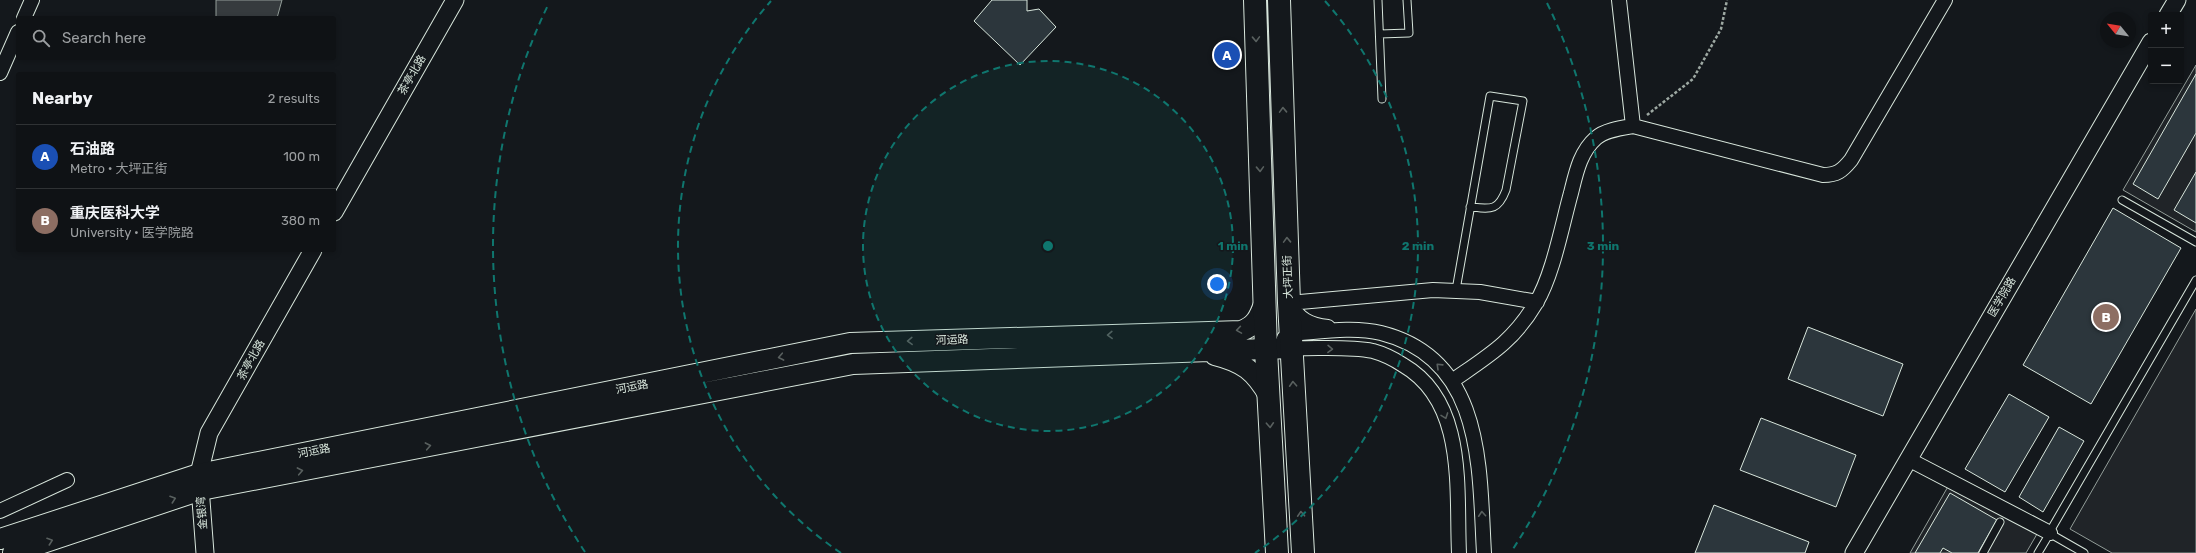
<!DOCTYPE html>
<meta charset="utf-8">
<style>
:root{--surface:#0f1215;--page:#181b1e;--text:#f1f3f6;--muted:#9b9ea0;--line:#2f3234;--accent:#db2777}
body{margin:0;font-family:Rubik,"Noto Sans SC",sans-serif;background:var(--page);color:var(--text)}
.controls{position:absolute;right:12px;top:12px;display:grid;overflow:hidden;border-radius:4px;box-shadow:0 2px 6px #0003}
.controls button{width:36px;height:36px;display:grid;place-items:center;padding:0;border:0;border-bottom:1px solid var(--line);background:var(--surface);color:var(--text);font:20px sans-serif}
.compass{position:absolute;left:2100px;top:12px;width:36px;height:36px;border-radius:50%;background:var(--surface);box-shadow:0 2px 6px #0003;rotate:300deg}
.you{position:absolute;left:1217px;top:284px;width:14px;height:14px;margin:-10px;border:3px solid #fff;border-radius:50%;background:#1a73e8;box-shadow:0 0 0 6px #1a73e833}
.badge{display:grid;place-items:center;width:26px;height:26px;border-radius:50%;background:var(--accent);color:#fff;font-size:13px;font-weight:700}
.pin{position:absolute;translate:-50% -50%;border:2px solid #fff;box-shadow:0 1px 4px #0006}
.list{margin:0;padding:0;list-style:none}
h2{display:flex;justify-content:space-between;align-items:center;height:52px;margin:0;padding:0 16px;font-size:17px}
h2 small{font-size:13px;font-weight:400;color:var(--muted)}
.list li{display:grid;grid-template-columns:26px 1fr auto;gap:12px;align-items:center;box-sizing:border-box;height:64px;padding:0 16px;border-top:1px solid var(--line)}
.list b{display:block;font-size:15px;white-space:nowrap}
.list p{margin:0;font-size:13px;white-space:nowrap;color:var(--muted)}
.list em{font-size:13px;font-style:normal;color:var(--muted)}
.icon{flex:none;width:22px;height:22px;fill:none;stroke:currentColor;stroke-width:2;stroke-linecap:round;stroke-linejoin:round}
.map{position:relative;flex:none;width:2196px;height:553px;overflow:hidden}
.search{position:absolute;background:var(--surface);box-shadow:0 2px 6px #0003;left:16px;top:16px;width:320px;height:44px;display:flex;align-items:center;gap:10px;box-sizing:border-box;padding:0 14px;border-radius:4px;color:var(--muted);font-size:15px}
.panel{position:absolute;background:var(--surface);box-shadow:0 2px 6px #0003;left:16px;top:72px;width:320px;height:180px;border-radius:4px}
.map>svg:first-child{display:block}
</style>
<div class="map">
<svg width="2196" height="553" viewBox="0 0 2196 553">
<rect width="100%" height="100%" fill="#14181c"/>
<path fill="#202428" stroke="#939e99" d="M2196 65V232L2123 190Z
M2196 309V553H2112L2070 529Z
M1950 483 2037 534 2026 553H1910Z"/>
<path fill="#363b3e" stroke="#939e99" d="M216 0H282L277 18H216Z"/>
<path fill="#2c363c" stroke="#d8e6dc" d="M992 0H1027V11L1039 9 1056 27 1020 65 974 21Z
M2196 74V133L2158 199 2133 184Z
M2196 172V223L2174 210Z
M2113 208 2181 248 2091 404 2023 365Z
M1808 327 1903 364 1883 416 1788 379Z
M2009 394 2049 417 2005 492 1965 469Z
M1761 418 1856 455 1836 507 1740 470Z
M2059 427 2084 441 2043 512 2019 497Z
M1950 493 1997 520 1978 553H1952L1943 548 1940 553H1915Z
M1714 505 1809 542 1805 553H1695Z"/>
<g fill="none" stroke-linecap="round" stroke-linejoin="round">
<defs>
<path id="service" d="M1378 0 1382 99
M1380 34 1409 33 1407 0
M2122 200 2196 242
M1456 290 1490 96 1523 101 1506 190C1498 211 1491 209 1470 207
M1983 553 2000 522
M2038 553 2050 533
M2084 553 2049 533 2196 280"/>
<path id="minor" d="M24 18 32 0
M0 73 18 32
M1633 126 1823 175C1837 175 1842 171 1851 160L1945 0
M1328 327C1309 325 1299 319 1289 303L1433 290 1480 292 1537 302
M1284 338 1290 334C1319 332 1353 326 1381 333 1485 359 1479 469 1484 553
M1291 348C1318 349 1347 346 1373 351 1384 354 1394 359 1403 365 1467 402 1456 490 1459 553
M1452 381C1488 356 1513 342 1536 303 1553 275 1562 225 1571 193 1576 173 1580 152 1596 138 1605 130 1621 128 1633 126L1619 0
M1908 459 2050 533
M0 511 67 480"/>
<path id="tertiary" d="M2168 15 2177 0
M334 212 455 0
M205 553 199 474 209 433 313 250
M1854 553 2151 42"/>
<path id="secondary" d="M1215 355C1243 362 1255 371 1269 396
M0 539 199 474 850 343 1241 331C1255 326 1259 318 1264 304
M13 553 201 490 853 364 1291 348"/>
<path id="primary" d="M1255 0 1266 350 1277 553
M1279 0 1289 303 1303 553"/>
</defs>
<use href="#service" stroke="#d8e6dc" stroke-width="9"/>
<use href="#minor" stroke="#d8e6dc" stroke-width="16"/>
<use href="#tertiary" stroke="#d8e6dc" stroke-width="19"/>
<use href="#secondary" stroke="#d8e6dc" stroke-width="22"/>
<use href="#primary" stroke="#d8e6dc" stroke-width="24"/>
<path stroke="#9da8a2" stroke-width="2.5" stroke-dasharray="3 2" stroke-linecap="butt" d="M1647 115 1693 79 1721 29 1727 0"/>
<use href="#service" stroke="#14181c" stroke-width="7"/>
<use href="#minor" stroke="#14181c" stroke-width="14"/>
<use href="#tertiary" stroke="#14181c" stroke-width="17"/>
<use href="#secondary" stroke="#14181c" stroke-width="20"/>
<use href="#primary" stroke="#14181c" stroke-width="22"/>
</g>
<defs><path id="oneway-chevron" d="M-2-3.5L2.5 0L-2 3.5" fill="none" stroke-width="1.6" stroke-linecap="round" stroke-linejoin="round"/></defs>
<g stroke="#59605f">
<use href="#oneway-chevron" transform="translate(1256 39) rotate(88)"/>
<use href="#oneway-chevron" transform="translate(1283 110) rotate(-92)"/>
<use href="#oneway-chevron" transform="translate(1260 169) rotate(88)"/>
<use href="#oneway-chevron" transform="translate(1287 240) rotate(-92)"/>
<use href="#oneway-chevron" transform="translate(1239 330) rotate(171)"/>
<use href="#oneway-chevron" transform="translate(1110 335) rotate(178)"/>
<use href="#oneway-chevron" transform="translate(910 341) rotate(178)"/>
<use href="#oneway-chevron" transform="translate(1330 349) rotate(1)"/>
<use href="#oneway-chevron" transform="translate(781 357) rotate(169)"/>
<use href="#oneway-chevron" transform="translate(1439 366) rotate(-136)"/>
<use href="#oneway-chevron" transform="translate(1293 384) rotate(-93)"/>
<use href="#oneway-chevron" transform="translate(1445 416) rotate(70)"/>
<use href="#oneway-chevron" transform="translate(1270 425) rotate(87)"/>
<use href="#oneway-chevron" transform="translate(428 446) rotate(-11)"/>
<use href="#oneway-chevron" transform="translate(300 471) rotate(-11)"/>
<use href="#oneway-chevron" transform="translate(173 499) rotate(-19)"/>
<use href="#oneway-chevron" transform="translate(1301 514) rotate(-93)"/>
<use href="#oneway-chevron" transform="translate(1482 514) rotate(-94)"/>
<use href="#oneway-chevron" transform="translate(50 541) rotate(-19)"/>
</g>
<circle cx="1048" cy="246" r="185" fill="#0f766e" fill-opacity=".12"/>
<g fill="none" stroke="#0f766e" stroke-width="2" stroke-dasharray="7 5">
<circle cx="1048" cy="246" r="185"/>
<path d="M841 553A370 370 0 0 1 771 1M1325 1A370 370 0 0 1 1255 553"/>
<path d="M585 552A555 555 0 0 1 549 3M1547 3A555 555 0 0 1 1511 552"/>
</g>
<g text-anchor="middle" dominant-baseline="central" stroke-width="3" stroke-linejoin="round" paint-order="stroke">
<g font-size="11" fill="#d8e6dc" stroke="#14181c">
<text transform="translate(412 75) rotate(-60)">茶亭北路</text>
<text transform="translate(1288 277) rotate(-92)">大坪正街</text>
<text transform="translate(2002 297) rotate(-60)">医学院路</text>
<text transform="translate(952 340) rotate(-2)">河运路</text>
<text transform="translate(251 360) rotate(-61)">茶亭北路</text>
<text transform="translate(632 387) rotate(-11)">河运路</text>
<text transform="translate(314 451) rotate(-11)">河运路</text>
<text transform="translate(202 513) rotate(-94)">金银湾</text>
</g>
</g>
<circle cx="1048" cy="246" r="6" fill="#0f766e" stroke="#14181c" stroke-width="2"/>
<g font-size="12" text-anchor="middle" font-weight="bold" fill="#0f766e" stroke="#14181c" stroke-width="3" stroke-linejoin="round" paint-order="stroke">
<text x="1233" y="250">1 min</text>
<text x="1418" y="250">2 min</text>
<text x="1603" y="250">3 min</text>
</g>
</svg>
<div class="controls">
<button>+</button>
<button>−</button>
</div>
<svg class="compass" viewBox="-18 -18 36 36"><path d="M0-13l5 13h-10z" fill="#e53935"/><path d="M0 13l5-13h-10z" fill="#9b9ea0"/></svg>
<div class="you"></div>
<div class="pin badge" style="left:1227px;top:55px;background:#1a4fb4">A</div>
<div class="pin badge" style="left:2106px;top:317px;background:#8d6e63">B</div>
<div class="search"><svg class="icon" aria-label="search" viewBox="0 0 24 24"><circle cx="10" cy="10" r="6"/><path d="M15 15l6 6"/></svg>Search here</div>
<section class="panel">
<h2>Nearby<small>2 results</small></h2>
<ul class="list">
<li><span class="badge" style="background:#1a4fb4">A</span><div><b>石油路</b><p>Metro · 大坪正街</p></div><em>100 m</em></li>
<li><span class="badge" style="background:#8d6e63">B</span><div><b>重庆医科大学</b><p>University · 医学院路</p></div><em>380 m</em></li>
</ul>
</section>
</div>
